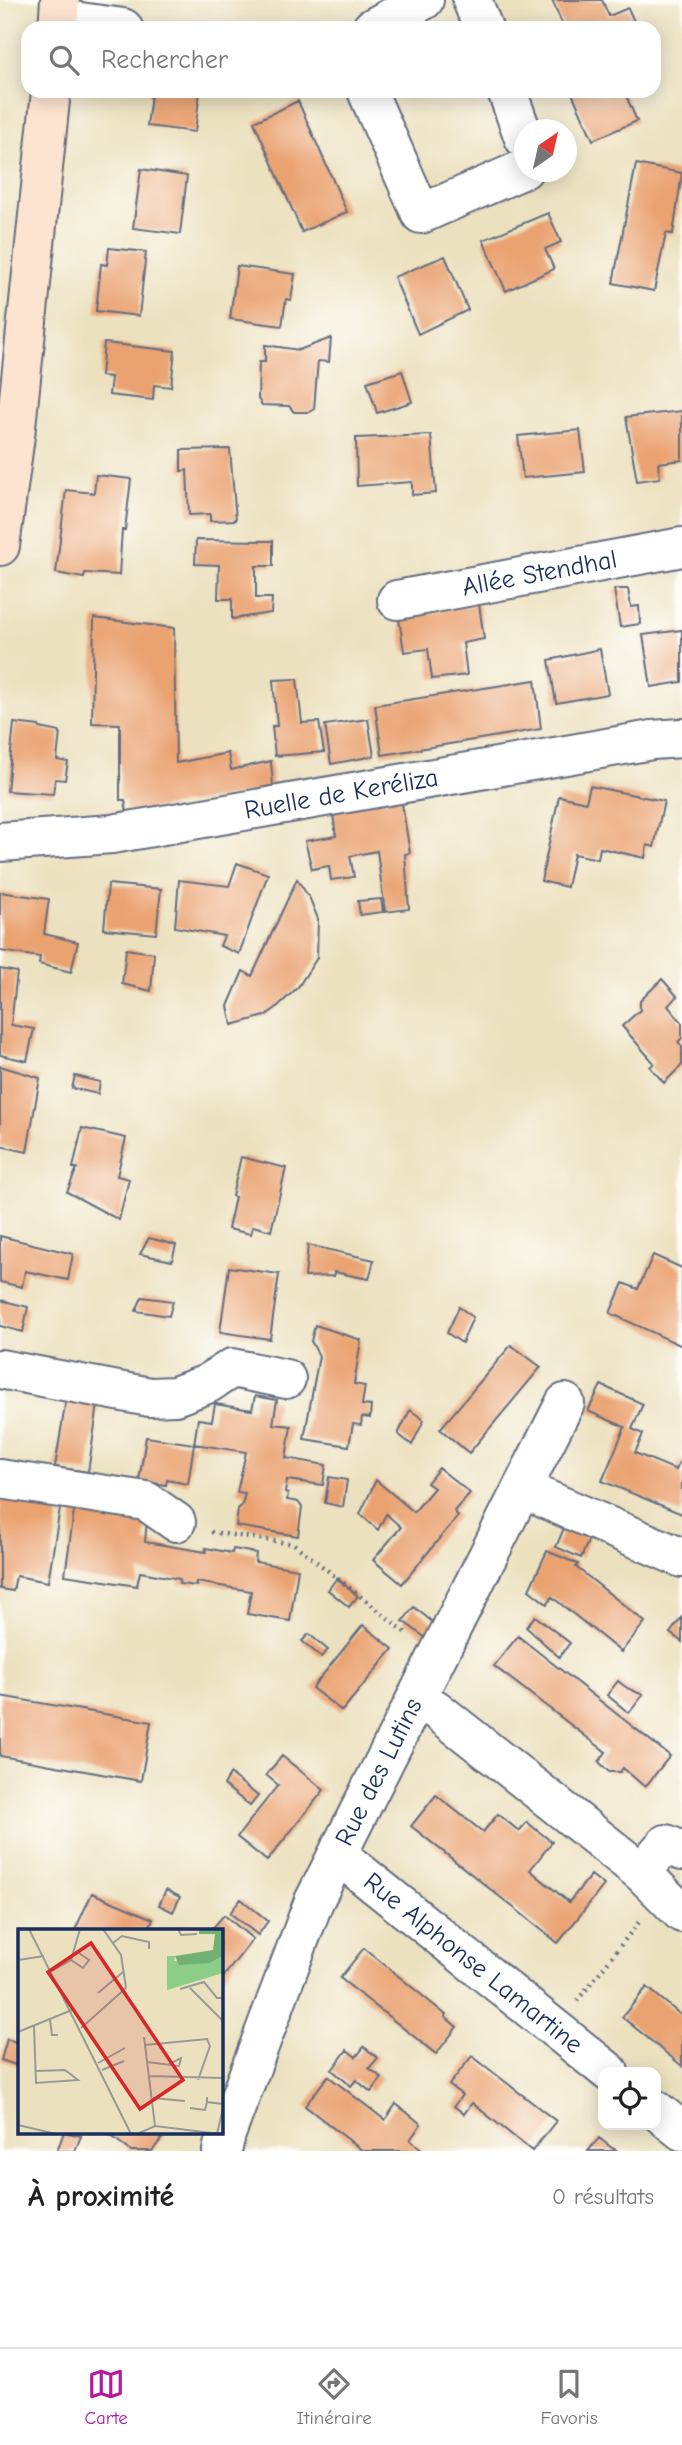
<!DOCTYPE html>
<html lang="fr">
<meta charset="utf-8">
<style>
:root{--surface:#fff;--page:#f2f2f2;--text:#222;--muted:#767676;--line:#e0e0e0;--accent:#b5179e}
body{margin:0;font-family:"Comic Neue",sans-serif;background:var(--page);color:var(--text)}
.controls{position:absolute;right:21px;bottom:21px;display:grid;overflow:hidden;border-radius:14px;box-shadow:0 4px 18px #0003}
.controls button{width:63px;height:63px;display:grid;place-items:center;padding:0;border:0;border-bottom:2px solid var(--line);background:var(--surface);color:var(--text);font:35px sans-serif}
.compass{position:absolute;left:514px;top:119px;width:63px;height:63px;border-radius:50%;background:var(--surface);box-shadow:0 4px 18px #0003;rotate:34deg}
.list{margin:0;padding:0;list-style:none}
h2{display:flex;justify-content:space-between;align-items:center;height:91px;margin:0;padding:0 28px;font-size:30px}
h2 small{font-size:23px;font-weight:400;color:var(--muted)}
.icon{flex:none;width:38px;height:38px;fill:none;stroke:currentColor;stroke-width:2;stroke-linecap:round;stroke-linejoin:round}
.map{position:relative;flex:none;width:682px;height:2151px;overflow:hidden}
.search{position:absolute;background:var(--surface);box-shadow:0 4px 18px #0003;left:21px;right:21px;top:21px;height:77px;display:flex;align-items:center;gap:18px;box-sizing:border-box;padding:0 24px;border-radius:21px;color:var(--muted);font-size:26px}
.sheet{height:196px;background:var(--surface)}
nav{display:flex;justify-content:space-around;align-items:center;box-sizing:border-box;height:98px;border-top:2px solid var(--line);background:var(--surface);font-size:19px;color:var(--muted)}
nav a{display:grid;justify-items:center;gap:4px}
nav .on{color:var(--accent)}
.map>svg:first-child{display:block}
</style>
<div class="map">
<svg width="682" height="2151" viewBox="0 0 682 2151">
<rect width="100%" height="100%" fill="#fdfcf7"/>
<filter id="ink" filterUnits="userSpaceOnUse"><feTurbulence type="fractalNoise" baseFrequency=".0143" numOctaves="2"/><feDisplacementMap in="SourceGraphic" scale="14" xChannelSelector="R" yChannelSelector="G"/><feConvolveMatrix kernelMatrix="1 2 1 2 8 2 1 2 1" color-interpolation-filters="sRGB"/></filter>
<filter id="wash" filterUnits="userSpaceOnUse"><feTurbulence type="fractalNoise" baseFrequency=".00686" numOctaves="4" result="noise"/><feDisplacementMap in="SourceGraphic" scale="28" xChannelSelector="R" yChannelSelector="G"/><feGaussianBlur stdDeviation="1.57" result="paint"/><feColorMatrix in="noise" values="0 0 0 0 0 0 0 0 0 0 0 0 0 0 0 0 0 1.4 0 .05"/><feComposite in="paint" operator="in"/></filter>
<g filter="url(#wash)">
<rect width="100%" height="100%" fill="#ece1bf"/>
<g id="blocks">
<path fill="#eaa271" d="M552 0H602L609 16 628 8 637 28H587L586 26 564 28Z
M148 91H200L195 132 147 126 151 95 148 94Z
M571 91H624L637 121 593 140Z
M298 101 347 212 302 232 254 122Z
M636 164 682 173 673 234 666 233 654 291 613 283Z
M141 169 187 176 180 234 133 228Z
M548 213 561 242 545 249 554 269 506 291 483 240Z
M109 248 146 252 139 316 96 311 101 264 107 265Z
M445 256 468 310 418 334 394 277Z
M237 266 295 274 291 300 286 299 282 326 230 319Z
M331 338 329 362 318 361 314 409 309 412H294L289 406 262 405 258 399 259 362H265V345L299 350Z
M104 343 175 351 171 387 154 385 153 400 109 395 111 377 101 376Z
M402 371 412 402 377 413 367 382Z
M682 411V460L658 463 660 478 637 481 626 417Z
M580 430 585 472 523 478 518 436Z
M431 435 436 493 412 495V482L357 486 356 438Z
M230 449 236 520 210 521V514L189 515 187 470 181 471V450Z
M96 475 131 479 125 530H122L119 575 85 573 84 578 56 573 66 490 94 493Z
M196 540 273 541V566H256V598H272L271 613 232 619V599H218L219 565 195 564Z
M614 589H628L631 607 639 606 640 624 620 627Z
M479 604 484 639 463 643 467 675 432 679 428 649 404 652 399 618Z
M94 618 174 628 176 763 228 753 231 770 271 761 273 786 265 787 266 791 127 813 125 800H120V724L92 723Z
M682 630V682L651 687 643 635Z
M600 649 608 694 556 703 549 660Z
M297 679 302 723 319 722 324 752 275 756 272 726H277L273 680Z
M535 680 541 729 382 755 375 705Z
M368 719 374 756 331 764 325 725Z
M14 723 39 726 40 728 60 732 57 760 68 762 65 780 55 779 53 794 7 791Z
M590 786 664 801 654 847 647 845 645 858 600 848 598 859 574 854 567 887 541 881 559 796 586 802Z
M401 797 410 853 405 854 409 909 385 912 377 851 350 856 354 877 331 880 329 866 312 869 305 841 336 836 332 808Z
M237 863 268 874 239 954 220 946 224 936 175 927 179 880 229 886Z
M297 879 310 899 318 919 317 958 298 987 276 1008 265 1016 232 1025 228 1006 243 971 252 976Z
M108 884 161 889 156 934 104 929Z
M0 892 49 899 44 934 78 942 71 972 39 964 40 957 0 951Z
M381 899 383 912 360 915 358 901Z
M126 949 154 953 151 991 122 984Z
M0 969 17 972 11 1025 34 1029 27 1061 0 1055Z
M662 979 677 996 668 1006 682 1023V1038L678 1042 682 1047V1065L664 1083 650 1067 654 1063 622 1026 640 1010V1001Z
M0 1066 40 1078 27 1152 0 1146Z
M75 1076 100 1082 98 1094 72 1088Z
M82 1128 126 1138 117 1176 129 1179 119 1220 67 1192 77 1168H73Z
M241 1157 286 1168 271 1231 253 1226 251 1234 228 1229 235 1197 232 1196Z
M0 1236 73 1254 68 1280 25 1271 22 1287 0 1282Z
M149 1238 176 1245 172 1261 140 1254Z
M308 1245 374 1260 369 1279 334 1272V1276L305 1277Z
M653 1255 682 1268V1346L610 1313 623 1283 638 1289Z
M229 1267 279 1274 270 1339 220 1332Z
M142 1297 173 1301 169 1316 136 1311Z
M0 1300 28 1307 23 1332 0 1326Z
M459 1307 473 1317 462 1343 447 1333Z
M315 1325 361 1340 354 1384 365 1386 362 1405 371 1406 370 1418 362 1417 361 1425 353 1424 349 1446 304 1439 319 1356 311 1341Z
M511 1345 541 1367 469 1453 440 1429Z
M601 1385 643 1404 632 1429 643 1434 635 1453 676 1470 682 1456V1514L602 1481 625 1427 588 1411Z
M67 1393 99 1398 88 1472 55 1467Z
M255 1396 277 1400 273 1424 291 1426 286 1458 326 1465 323 1485 287 1480 285 1493 288 1494 287 1500 298 1502 302 1507 298 1536 236 1526 238 1509 242 1505 245 1493 237 1492 246 1452 194 1444 198 1419 212 1421 215 1404 252 1410Z
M410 1410 424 1420 412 1445 398 1434Z
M146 1437 194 1444 188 1484 167 1480 166 1485 139 1481Z
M439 1468 470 1493 454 1511 458 1516 402 1584 373 1560 401 1527 386 1514 378 1530 360 1514 376 1480 414 1512 434 1488 427 1483Z
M329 1477 347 1480 343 1507 325 1503Z
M0 1485 62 1496 48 1582 16 1576 13 1591 0 1589Z
M75 1505 147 1519 145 1542 206 1552V1548L232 1553 233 1549 256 1553 255 1562 298 1569 290 1621 247 1614 251 1591 196 1582V1586L179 1584 180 1579 140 1572 137 1586 65 1575Z
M564 1528 589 1539 581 1558 556 1547Z
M547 1551 578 1564 576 1567 645 1622 621 1652 552 1597 547 1604 529 1590Z
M337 1578 358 1596 349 1607 328 1590Z
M414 1607 435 1624 427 1639 403 1621Z
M535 1616 570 1643 559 1657 526 1627Z
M682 1617V1642L670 1633Z
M363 1625 393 1649 342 1711 312 1688Z
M309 1634 328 1650 321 1657 302 1641Z
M518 1636 670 1756 645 1787 623 1768 620 1772H609L599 1762 606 1752 494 1666Z
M618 1681 627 1688 643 1695 629 1713 607 1695Z
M0 1696 151 1722 141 1781 0 1756Z
M282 1756 324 1790 267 1861 237 1837 278 1785 266 1775Z
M230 1774 258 1796 250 1806 224 1785Z
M436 1795 483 1832 498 1814 519 1831 527 1822 538 1831 552 1842 530 1870 569 1902 591 1875 604 1885 558 1943 411 1826Z
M166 1890 180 1897 173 1912 159 1905Z
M92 1893 153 1919 148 1930H75Z
M241 1899 268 1921 258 1935 230 1913Z
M224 1915 253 1939 220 1981V1930H211Z
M364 1948 446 2015 445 2017 457 2027 436 2054 340 1978Z
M647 1987 682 2016V2066L622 2017Z
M19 2035V2066L1 2060 7 2039 16 2042Z
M364 2047 378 2058 369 2068 382 2078 371 2092 356 2080 351 2086 332 2070 347 2050 356 2057Z
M472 2056 556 2121 532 2151 472 2103 464 2114 454 2106 462 2095 449 2085Z
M328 2076 385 2120 396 2104 410 2115 421 2124 410 2140 424 2151H363L305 2106Z
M64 2132 81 2136 75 2151H57Z
M106 2132H167L152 2151H131Z
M599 2138 612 2148 618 2151H588Z"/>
</g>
</g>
<g filter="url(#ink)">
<use href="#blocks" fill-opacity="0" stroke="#646d80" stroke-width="2"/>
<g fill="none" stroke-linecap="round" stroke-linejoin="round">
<defs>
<g id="street">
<path d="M472 0 483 28"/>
<path d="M59 19 123 28"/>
<path d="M372 28 424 0"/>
<path d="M367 91 421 214 524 169"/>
<path d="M507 91 524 138"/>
<path id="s1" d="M397 600 682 547"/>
<path id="s2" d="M0 842 112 834 652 740 682 738"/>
<path d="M0 1369 150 1397 175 1396 207 1384 232 1368 286 1379"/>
<path d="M0 1479 146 1501 176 1522"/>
<path d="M522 1489 682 1558"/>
<path d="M415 1701 435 1709 641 1872 682 1913"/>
<path id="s3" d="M338 1855 609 2072"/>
<path d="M641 1872 666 1844 682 1851"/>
<path d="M656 2110 682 2131"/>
<path id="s4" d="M222 2151 226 2134 314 1901 565 1403"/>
</g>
<path id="secondary" d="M58 28 60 0
M0 546 15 436 51 91"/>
</defs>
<use href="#street" stroke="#646d80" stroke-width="42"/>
<use href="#secondary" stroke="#646d80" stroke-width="42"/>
<path stroke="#646d80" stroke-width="4.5" stroke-dasharray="2 5" stroke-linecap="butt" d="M211 1532 294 1544 408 1634
M577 2001 639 1922"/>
<use href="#street" stroke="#fff" stroke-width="38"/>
<use href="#secondary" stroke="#fde4d0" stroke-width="38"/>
</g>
</g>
<g text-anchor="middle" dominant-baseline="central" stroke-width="5" stroke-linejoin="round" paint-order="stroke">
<g font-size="26" fill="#1b2f5e" stroke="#fdfcf7">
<text stroke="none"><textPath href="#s1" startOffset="145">Allée Stendhal</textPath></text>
<text stroke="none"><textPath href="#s2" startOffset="345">Ruelle de Keréliza</textPath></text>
<text stroke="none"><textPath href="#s4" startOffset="411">Rue des Lutins</textPath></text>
<text stroke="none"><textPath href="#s3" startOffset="173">Rue Alphonse Lamartine</textPath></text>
</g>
</g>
<g transform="translate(18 1929)">
<rect width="205" height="205" fill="#ece1bf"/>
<path d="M149 27H157L156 32 192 34 205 27V44L149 61Z" fill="#8cce87"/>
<path d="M181 0H205V27L192 34 161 36 157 27 195 21 197 5H181Z" fill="#71b174"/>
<path fill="none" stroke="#989a98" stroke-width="2" d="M11 0 113 205M85 0 103 26 108 59M160 0 163 6 179 5M95 14 104 7 131 13V20M0 31 26 27M53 31 65 39 71 31 58 22M34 42 53 31 62 0M172 59 205 92M162 60 186 53 199 69H205M80 64 105 43M32 91 34 106H40M16 97 18 154 60 151 47 141 18 142M63 99 108 59M0 103 54 81M126 108 137 197M127 116 189 110 192 117 180 151M129 133 161 137 163 129 151 135M80 134 107 119M84 141 106 132M131 147 205 149M189 168V173L205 175M135 169 167 172M172 179 187 181 189 173M0 196 38 205M119 205 137 197 202 205M199 205 205 179"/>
<path fill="#d62828" fill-opacity="0.15" stroke="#d62828" stroke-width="3.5" d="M73 14 165 151 122 180 30 43Z"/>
<rect width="205" height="205" fill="none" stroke="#1b2f5e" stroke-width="3.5"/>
</g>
</svg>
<div class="controls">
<button><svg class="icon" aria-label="locate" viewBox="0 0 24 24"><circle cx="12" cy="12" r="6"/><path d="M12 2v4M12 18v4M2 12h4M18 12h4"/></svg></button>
</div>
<svg class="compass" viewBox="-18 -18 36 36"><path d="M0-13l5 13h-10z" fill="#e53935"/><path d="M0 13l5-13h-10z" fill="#767676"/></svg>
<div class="search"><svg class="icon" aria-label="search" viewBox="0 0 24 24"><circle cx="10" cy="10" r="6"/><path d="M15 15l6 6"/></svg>Rechercher</div>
</div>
<section class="sheet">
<h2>À proximité<small>0 résultats</small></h2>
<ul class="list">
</ul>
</section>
<nav>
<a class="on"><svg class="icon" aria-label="map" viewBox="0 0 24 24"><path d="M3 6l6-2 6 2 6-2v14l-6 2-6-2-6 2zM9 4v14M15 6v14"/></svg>Carte</a>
<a><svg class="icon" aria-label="directions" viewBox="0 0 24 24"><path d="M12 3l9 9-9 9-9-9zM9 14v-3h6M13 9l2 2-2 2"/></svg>Itinéraire</a>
<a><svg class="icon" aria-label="saved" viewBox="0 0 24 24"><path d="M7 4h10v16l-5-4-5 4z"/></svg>Favoris</a>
</nav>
